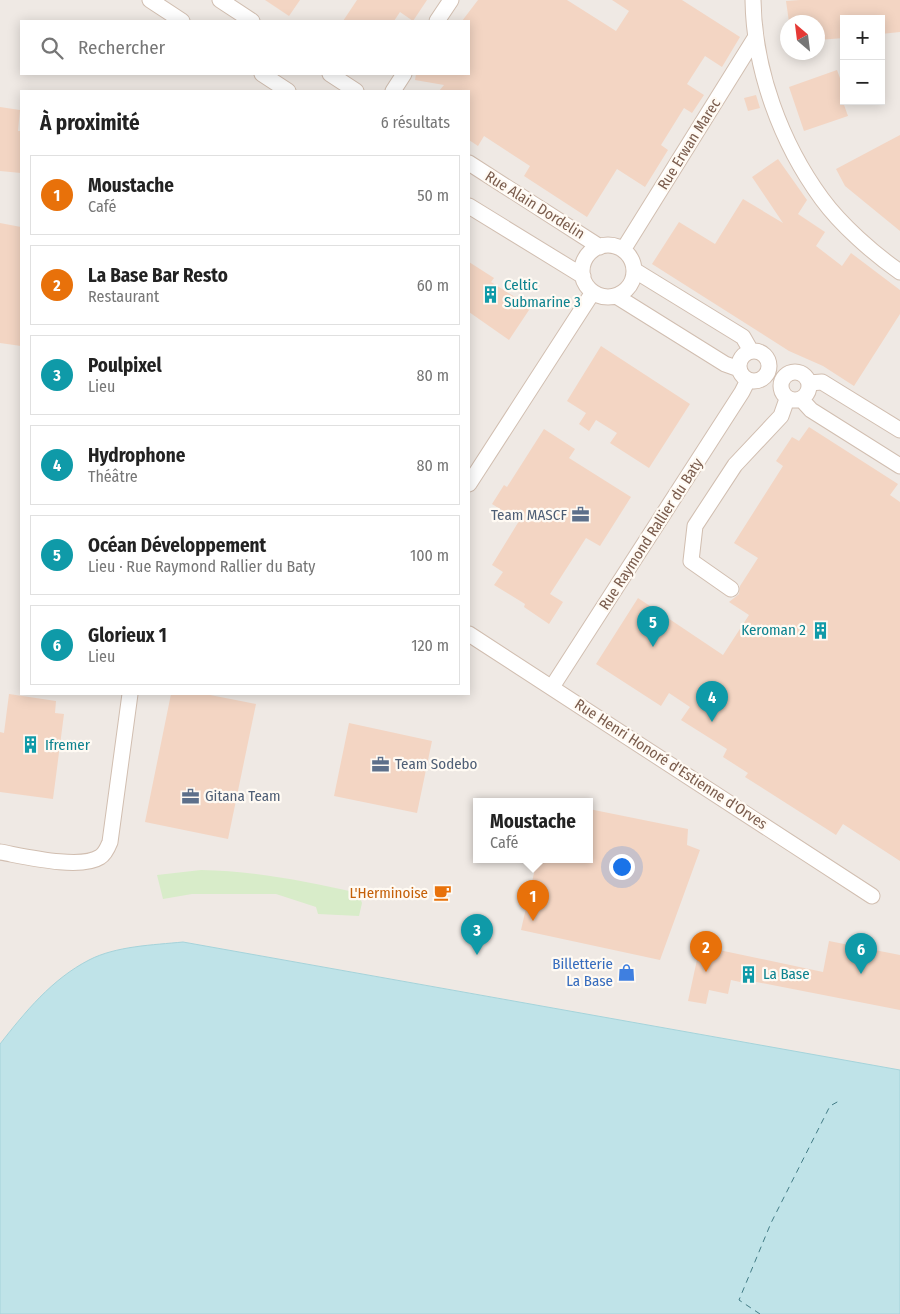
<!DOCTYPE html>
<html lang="fr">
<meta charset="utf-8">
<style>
:root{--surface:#fff;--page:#f2f2f2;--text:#222;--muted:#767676;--line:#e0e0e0;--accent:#e76f51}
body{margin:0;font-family:"Fira Sans Condensed",sans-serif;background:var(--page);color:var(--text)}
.controls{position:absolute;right:15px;top:15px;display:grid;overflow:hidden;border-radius:0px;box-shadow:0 2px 12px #0003}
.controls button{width:45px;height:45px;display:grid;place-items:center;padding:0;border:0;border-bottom:1px solid var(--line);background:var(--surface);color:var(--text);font:25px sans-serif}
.compass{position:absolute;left:780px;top:15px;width:45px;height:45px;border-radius:50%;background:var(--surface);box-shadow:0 2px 12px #0003;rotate:332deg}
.you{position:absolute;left:621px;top:866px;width:18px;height:18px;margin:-12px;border:4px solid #fff;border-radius:50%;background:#1a73e8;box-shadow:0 0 0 8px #1a73e833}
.badge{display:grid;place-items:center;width:32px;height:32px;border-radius:50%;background:var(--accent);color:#fff;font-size:16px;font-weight:700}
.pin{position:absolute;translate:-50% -41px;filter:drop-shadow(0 1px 2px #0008)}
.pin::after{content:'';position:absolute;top:26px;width:18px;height:15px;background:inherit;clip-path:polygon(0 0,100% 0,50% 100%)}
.popup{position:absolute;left:473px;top:798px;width:120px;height:65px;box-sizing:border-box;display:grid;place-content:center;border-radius:0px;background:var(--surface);filter:drop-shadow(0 1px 4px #0005);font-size:16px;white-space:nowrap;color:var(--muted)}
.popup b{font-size:19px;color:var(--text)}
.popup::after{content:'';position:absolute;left:50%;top:100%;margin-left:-10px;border:10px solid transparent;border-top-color:var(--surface)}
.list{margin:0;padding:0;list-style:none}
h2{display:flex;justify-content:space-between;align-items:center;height:65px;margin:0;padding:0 20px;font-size:21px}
h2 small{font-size:16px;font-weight:400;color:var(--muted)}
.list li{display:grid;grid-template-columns:32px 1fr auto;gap:15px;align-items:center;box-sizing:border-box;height:80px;margin:0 10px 10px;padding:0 10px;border:1px solid var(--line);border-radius:0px}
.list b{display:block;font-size:19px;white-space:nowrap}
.list p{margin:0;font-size:16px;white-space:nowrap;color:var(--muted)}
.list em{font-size:16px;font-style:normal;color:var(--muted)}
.icon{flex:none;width:28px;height:28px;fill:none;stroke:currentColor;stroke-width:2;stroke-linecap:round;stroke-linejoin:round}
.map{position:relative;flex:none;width:900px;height:1314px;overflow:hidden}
.search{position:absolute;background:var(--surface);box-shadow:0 2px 12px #0003;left:20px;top:20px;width:450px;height:55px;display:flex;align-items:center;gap:12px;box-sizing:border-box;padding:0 18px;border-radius:0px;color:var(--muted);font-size:19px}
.panel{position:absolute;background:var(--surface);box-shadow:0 2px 12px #0003;left:20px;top:90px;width:450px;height:605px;border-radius:0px}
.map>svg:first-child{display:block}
</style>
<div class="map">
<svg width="900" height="1314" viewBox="0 0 900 1314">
<rect width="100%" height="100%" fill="#fdf6ec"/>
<path fill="#efe9e4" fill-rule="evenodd" d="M0 0H900V1070L183 942 59 980 23 1015 0 1044ZM844 19H881V101H844ZM21 21H469V74H21ZM788 22H818V52H788ZM21 91H469V694H21ZM477 802H589V860H477Z"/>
<path fill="#d8ecc9" d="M201 870C255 871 305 881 358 893L362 903 359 916 318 914 316 907 276 894H192L163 899 157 875Z"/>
<path fill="#bfe3e8" stroke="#a5d3da" d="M183 942 900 1070V1314H0V1044C25 1012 52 979 89 960 116 946 153 945 183 942Z"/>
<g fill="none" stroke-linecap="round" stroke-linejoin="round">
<path stroke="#437c86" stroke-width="1" stroke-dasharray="6 5" stroke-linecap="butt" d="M760 1314 739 1300 771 1223 830 1106 839 1101"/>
</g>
<path fill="#f3d5c3" d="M265 0H300L289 16Z
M357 0H427L413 21 400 12 394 21H343Z
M478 0H567L616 31 629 11 612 0H682L740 37 722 67 705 56 687 84 704 95 692 113 684 108 661 145 668 150 645 187 617 169 587 217 524 176 530 166 484 136 478 146 469 140V91H439L444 85 415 80 416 74H469V21H462Z
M800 0H900V32L881 34V19H844V38L818 40V22H789L786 1Z
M837 70 844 89 843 102 848 116 804 131 789 87Z
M756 95 760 108 748 111 744 98Z
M0 107 20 110 18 131H21V173L0 171Z
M900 135V231L845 186 836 169Z
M778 159 807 200 798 214 825 232 816 246 842 266 851 253 900 290V314L854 386 823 366 789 351 652 264 679 222 715 244 743 199 783 223 752 177Z
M0 223 21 227V346L0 343Z
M469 262 494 278 491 282 531 307 509 340 469 312Z
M601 346 690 404 649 468 610 443 617 433 596 420 589 431 579 424 586 413 567 401Z
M809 427 898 484 890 495 900 502V861L843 824 836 835 745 777 748 773 723 757 727 749 681 720 690 707 669 693 661 706 596 664 638 598 723 655 749 615 729 602 739 594 740 586 758 558 734 543 783 466 776 461 792 437 799 441Z
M544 429 575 449 569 458 631 497 600 546 586 538 550 594 563 602 549 624 524 607 525 604 494 585 503 572 492 565 519 521 492 504 504 485 507 487Z
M9 694 56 701 55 713 64 714 53 799 0 792V732L4 733Z
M171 694H205L256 704 228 839 145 822Z
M349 723 432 741 417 813 334 796Z
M589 809 688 829 687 845 700 850 660 960 521 930 537 860H589Z
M829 941 900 955V1010L741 979 740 982 731 980 728 994 709 990 706 1004 688 1001 700 946 823 972Z"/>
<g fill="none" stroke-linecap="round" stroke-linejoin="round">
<defs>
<path id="minor" d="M150 0 182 21
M220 0 252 21
M753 0C754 70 781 143 822 199 841 225 874 254 900 272
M437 21 451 0
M262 74 288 91
M330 74 356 91
M393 91 404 74
M469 163 600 247
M469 206 583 276
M582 271a26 26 0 1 1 52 0a26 26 0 1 1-52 0Z
M623 250 755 38
M634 270 743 337 751 351
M616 296 725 364 739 369
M739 366a15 15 0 1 1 30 0a15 15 0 1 1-30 0Z
M781 386a14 14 0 1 1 28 0a14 14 0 1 1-28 0Z
M809 383 822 382 900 430
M801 399 811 410 900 466
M469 484 593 292
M731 589 691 561 695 526 735 465 781 416 787 399
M469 634 872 896
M552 687 742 392 748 380
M0 852C23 856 80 870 100 857 105 854 108 847 110 842L130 694"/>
</defs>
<use href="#minor" stroke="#d1beb0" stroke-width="17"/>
<use href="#minor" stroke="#fff" stroke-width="15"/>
</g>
<defs>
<symbol id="building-bare" viewBox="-9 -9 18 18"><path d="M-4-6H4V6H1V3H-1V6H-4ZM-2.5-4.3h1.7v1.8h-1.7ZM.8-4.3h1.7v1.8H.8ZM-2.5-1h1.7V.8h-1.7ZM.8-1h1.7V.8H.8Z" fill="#0f9aa8" stroke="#fffaf3" stroke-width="2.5" paint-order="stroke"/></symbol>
<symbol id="office-bare" viewBox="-9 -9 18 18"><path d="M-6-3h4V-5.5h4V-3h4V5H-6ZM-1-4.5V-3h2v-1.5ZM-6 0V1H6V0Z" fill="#5c6f8a" stroke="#fffaf3" stroke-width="2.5" paint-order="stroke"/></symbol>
<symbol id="cafe-bare" viewBox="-9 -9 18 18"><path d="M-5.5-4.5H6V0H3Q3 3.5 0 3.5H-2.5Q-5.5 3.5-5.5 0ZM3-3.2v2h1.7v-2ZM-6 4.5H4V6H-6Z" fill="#e8710a" stroke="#fffaf3" stroke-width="2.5" paint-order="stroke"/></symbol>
<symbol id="shop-bare" viewBox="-9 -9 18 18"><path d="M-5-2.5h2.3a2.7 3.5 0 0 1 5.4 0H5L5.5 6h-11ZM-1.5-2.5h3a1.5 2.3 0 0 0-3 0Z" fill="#3f7fe0" stroke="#fffaf3" stroke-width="2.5" paint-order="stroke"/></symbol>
</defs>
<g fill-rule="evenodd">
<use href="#building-bare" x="478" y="282" width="25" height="25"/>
<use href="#office-bare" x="568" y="502" width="25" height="25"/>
<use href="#building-bare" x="808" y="618" width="25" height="25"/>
<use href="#building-bare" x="18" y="732" width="25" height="25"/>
<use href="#office-bare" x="368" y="752" width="25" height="25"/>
<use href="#office-bare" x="178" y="784" width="25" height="25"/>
<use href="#cafe-bare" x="430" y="880" width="25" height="25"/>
<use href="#shop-bare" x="614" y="960" width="25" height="25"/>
<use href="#building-bare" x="736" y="962" width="25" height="25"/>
</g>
<g text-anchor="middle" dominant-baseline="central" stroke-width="4.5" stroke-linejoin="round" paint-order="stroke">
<g font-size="15" fill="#7a5c4d" stroke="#fffaf3">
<text transform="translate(689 144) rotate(-58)">Rue Erwan Marec</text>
<text transform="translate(535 205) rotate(32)">Rue Alain Dordelin</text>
<text transform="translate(651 534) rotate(-57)">Rue Raymond Rallier du Baty</text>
<text transform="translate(671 764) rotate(33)">Rue Henri Honoré d'Estienne d'Orves</text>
</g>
<g font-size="15" fill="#0d838f" stroke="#fffaf3" text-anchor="start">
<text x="504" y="285">Celtic<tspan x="504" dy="17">Submarine 3</tspan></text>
<text x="806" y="630" text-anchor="end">Keroman 2</text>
<text x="45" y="745">Ifremer</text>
<text x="763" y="974">La Base</text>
</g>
<g font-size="15" fill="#4e5e75" stroke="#fffaf3" text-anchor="start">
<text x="567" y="515" text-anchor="end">Team MASCF</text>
<text x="395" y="764">Team Sodebo</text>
<text x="205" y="796">Gitana Team</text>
</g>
<g font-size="15" fill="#c56008" stroke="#fffaf3" text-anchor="end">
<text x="428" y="893">L'Herminoise</text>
</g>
<g font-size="15" fill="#366cbe" stroke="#fffaf3" text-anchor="end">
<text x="613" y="964">Billetterie<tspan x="613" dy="17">La Base</tspan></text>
</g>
</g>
</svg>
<div class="controls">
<button>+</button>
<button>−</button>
</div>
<svg class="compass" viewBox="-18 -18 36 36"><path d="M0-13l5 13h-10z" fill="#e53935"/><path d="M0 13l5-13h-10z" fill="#767676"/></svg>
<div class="you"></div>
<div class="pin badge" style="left:533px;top:921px;background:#e8710a">1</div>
<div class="popup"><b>Moustache</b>Café</div>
<div class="pin badge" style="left:706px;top:972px;background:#e8710a">2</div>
<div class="pin badge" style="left:477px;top:955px;background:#0f9aa8">3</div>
<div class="pin badge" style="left:712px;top:722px;background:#0f9aa8">4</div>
<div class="pin badge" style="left:653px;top:647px;background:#0f9aa8">5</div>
<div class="pin badge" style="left:861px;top:974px;background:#0f9aa8">6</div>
<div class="search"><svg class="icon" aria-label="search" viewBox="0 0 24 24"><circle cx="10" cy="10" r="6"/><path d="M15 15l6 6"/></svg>Rechercher</div>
<section class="panel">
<h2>À proximité<small>6 résultats</small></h2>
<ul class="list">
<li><span class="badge" style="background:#e8710a">1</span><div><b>Moustache</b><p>Café</p></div><em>50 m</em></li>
<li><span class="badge" style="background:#e8710a">2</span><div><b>La Base Bar Resto</b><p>Restaurant</p></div><em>60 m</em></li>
<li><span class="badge" style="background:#0f9aa8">3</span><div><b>Poulpixel</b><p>Lieu</p></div><em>80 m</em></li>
<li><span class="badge" style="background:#0f9aa8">4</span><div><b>Hydrophone</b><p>Théâtre</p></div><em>80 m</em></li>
<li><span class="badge" style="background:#0f9aa8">5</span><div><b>Océan Développement</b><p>Lieu · Rue Raymond Rallier du Baty</p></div><em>100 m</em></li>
<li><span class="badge" style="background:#0f9aa8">6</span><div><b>Glorieux 1</b><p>Lieu</p></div><em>120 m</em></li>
</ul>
</section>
</div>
